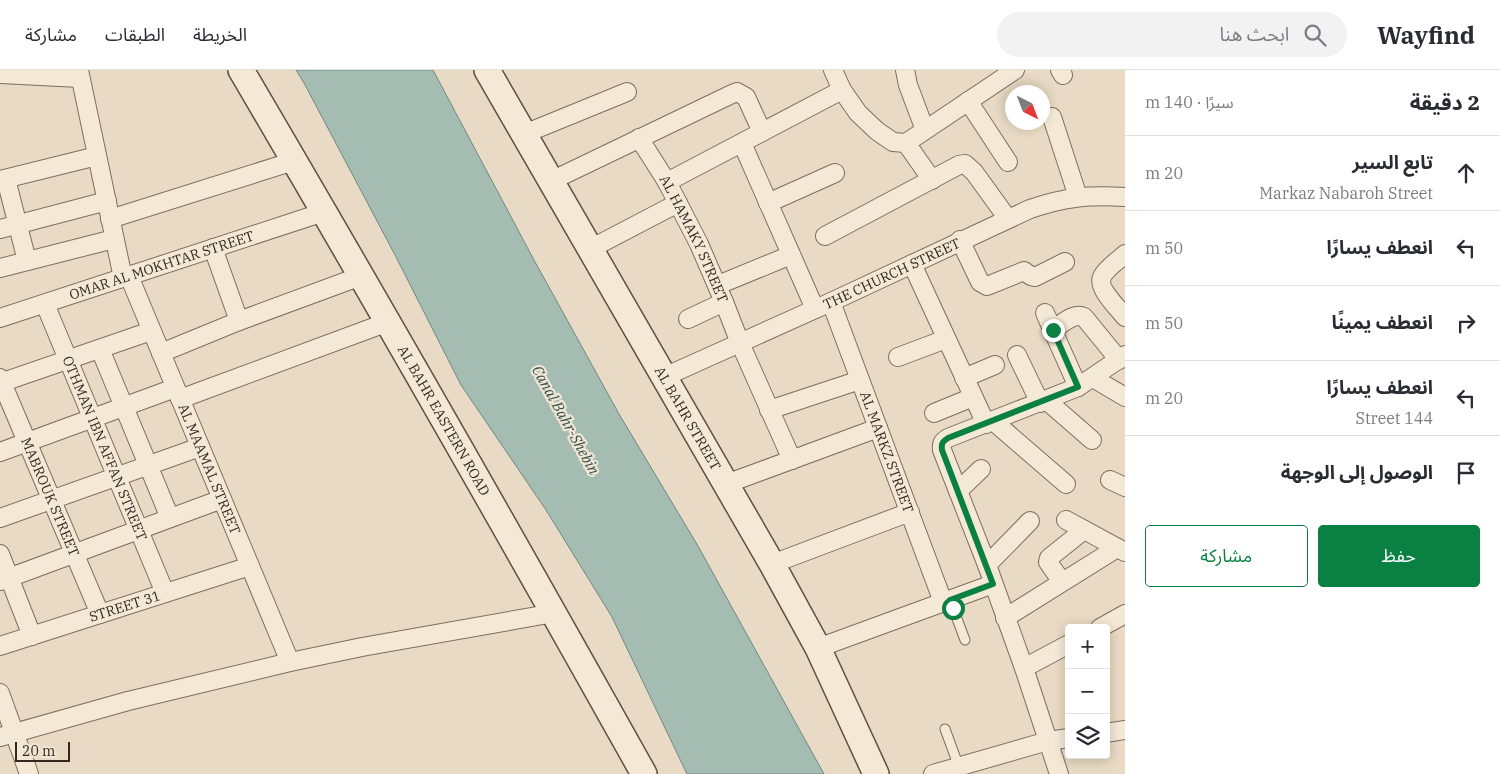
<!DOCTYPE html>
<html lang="ar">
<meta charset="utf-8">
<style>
:root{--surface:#fff;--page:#f2f2f3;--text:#2b2b33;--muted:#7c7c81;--line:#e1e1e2;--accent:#0b8043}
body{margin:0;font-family:"IBM Plex Serif","Noto Sans Arabic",serif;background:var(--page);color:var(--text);direction:rtl}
.controls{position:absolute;right:15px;bottom:15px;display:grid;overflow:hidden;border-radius:5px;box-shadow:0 2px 12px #0003}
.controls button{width:45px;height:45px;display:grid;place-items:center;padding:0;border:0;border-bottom:1px solid var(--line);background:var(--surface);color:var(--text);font:25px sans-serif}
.compass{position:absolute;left:1005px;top:15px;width:45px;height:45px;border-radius:50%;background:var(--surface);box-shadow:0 2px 12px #0003;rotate:138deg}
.scale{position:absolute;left:15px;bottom:12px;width:55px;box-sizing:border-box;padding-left:5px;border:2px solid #33271f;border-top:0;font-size:14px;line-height:18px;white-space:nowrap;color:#33271f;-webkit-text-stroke:4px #f1e5d3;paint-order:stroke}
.stop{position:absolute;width:15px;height:15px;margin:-11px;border:4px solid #0b8043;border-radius:50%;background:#fff}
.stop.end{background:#0b8043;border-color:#fff;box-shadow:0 1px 5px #0008}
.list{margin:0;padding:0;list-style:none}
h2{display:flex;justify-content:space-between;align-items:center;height:65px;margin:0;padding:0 20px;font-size:21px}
h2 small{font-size:16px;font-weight:400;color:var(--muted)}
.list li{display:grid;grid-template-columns:32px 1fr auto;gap:15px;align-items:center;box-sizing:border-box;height:75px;padding:0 20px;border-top:1px solid var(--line)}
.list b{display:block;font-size:19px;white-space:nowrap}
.list p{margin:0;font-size:16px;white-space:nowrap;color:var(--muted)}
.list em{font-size:16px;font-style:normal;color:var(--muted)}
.actions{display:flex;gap:10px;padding:15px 20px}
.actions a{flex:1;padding:11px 0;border:1px solid var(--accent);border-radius:5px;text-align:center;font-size:18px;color:var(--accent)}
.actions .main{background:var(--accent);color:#fff}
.icon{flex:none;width:28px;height:28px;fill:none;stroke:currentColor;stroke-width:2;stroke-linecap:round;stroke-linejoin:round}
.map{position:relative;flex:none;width:1125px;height:704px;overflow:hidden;direction:ltr}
header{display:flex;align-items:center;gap:30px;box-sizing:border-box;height:70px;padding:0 25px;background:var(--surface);border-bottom:1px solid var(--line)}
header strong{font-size:24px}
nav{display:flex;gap:28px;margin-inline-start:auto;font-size:18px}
.search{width:350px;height:45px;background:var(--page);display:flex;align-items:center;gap:12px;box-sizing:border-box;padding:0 18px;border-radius:28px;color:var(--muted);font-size:19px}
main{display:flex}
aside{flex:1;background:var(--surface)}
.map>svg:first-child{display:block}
</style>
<header>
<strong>Wayfind</strong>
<div class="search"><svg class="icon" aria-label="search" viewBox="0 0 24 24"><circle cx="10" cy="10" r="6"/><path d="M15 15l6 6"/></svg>ابحث هنا</div>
<nav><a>الخريطة</a><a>الطبقات</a><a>مشاركة</a></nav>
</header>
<main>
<aside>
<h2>2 دقيقة<small>سيرًا · 140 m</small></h2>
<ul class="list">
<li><svg class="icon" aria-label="ahead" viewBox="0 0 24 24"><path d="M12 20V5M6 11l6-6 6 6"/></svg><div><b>تابع السير</b><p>Markaz Nabaroh Street</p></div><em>20 m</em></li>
<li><svg class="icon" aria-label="left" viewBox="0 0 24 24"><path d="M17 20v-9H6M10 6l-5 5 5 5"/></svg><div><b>انعطف يسارًا</b></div><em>50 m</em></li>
<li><svg class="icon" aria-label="right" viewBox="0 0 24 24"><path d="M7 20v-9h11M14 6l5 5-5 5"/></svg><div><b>انعطف يمينًا</b></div><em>50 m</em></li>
<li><svg class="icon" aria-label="left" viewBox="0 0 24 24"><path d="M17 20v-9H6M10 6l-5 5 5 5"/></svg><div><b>انعطف يسارًا</b><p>Street 144</p></div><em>20 m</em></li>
<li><svg class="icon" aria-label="arrive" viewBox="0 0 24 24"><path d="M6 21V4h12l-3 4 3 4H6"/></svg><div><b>الوصول إلى الوجهة</b></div></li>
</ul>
<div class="actions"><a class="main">حفظ</a><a>مشاركة</a></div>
</aside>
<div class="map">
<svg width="1125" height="704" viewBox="0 0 1125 704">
<rect width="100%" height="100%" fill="#e8dac4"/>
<path fill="#a5bcb3" stroke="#6e8980" d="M296 0H433L534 190 619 344 698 476 824 704H687L612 547 546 440 461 315 395 185 304 13Z"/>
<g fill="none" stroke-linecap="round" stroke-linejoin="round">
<defs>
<path id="lane" d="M950 530 965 570
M945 659 959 697"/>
<g id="street">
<path d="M79 0 123 208"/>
<path d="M833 0 842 20 858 43 877 61 893 72 906 73 1015 0"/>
<path d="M905 0 908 15 925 60"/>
<path d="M1060 0 1063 5"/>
<path d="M0 4 80 8"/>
<path d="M968 31 1008 92"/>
<path d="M1052 47 1078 127"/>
<path d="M524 64 627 22"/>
<path id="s1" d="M639 68 667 112 699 174 724 232 740 273 792 390"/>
<path d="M742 73 815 239"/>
<path d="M906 73 932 110"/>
<path d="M6 109 27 191"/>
<path d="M0 110 97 86"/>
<path d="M551 111 732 24 737 22 746 27 762 62"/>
<path d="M667 112 842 20"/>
<path d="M768 133 835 103"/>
<path d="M110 149 294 91"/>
<path d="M0 159 107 131"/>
<path d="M825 166 959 95 965 94 974 102 1008 149"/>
<path d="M960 170 980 212 987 216 1024 201 1031 206 1035 207 1065 192"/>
<path d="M213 178 239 251"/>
<path d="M590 179 678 133"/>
<path d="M1125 184C1118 191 1106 198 1102 207 1097 218 1118 238 1125 247"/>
<path d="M912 194 986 354"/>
<path d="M0 198 114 169"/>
<path id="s2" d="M129 206 290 592"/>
<path d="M718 215 791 185"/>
<path id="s3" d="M831 232 943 532"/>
<path id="s4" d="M45 234 165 523"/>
<path d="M1045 243 1078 317"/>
<path id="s5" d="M0 248 324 142"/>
<path d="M688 249 724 232"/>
<path d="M1053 260C1062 254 1073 242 1084 247L1119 290"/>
<path d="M100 279 170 448"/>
<path d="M161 283 239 251 361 206"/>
<path d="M1017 285 1040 333"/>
<path d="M898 287 946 269"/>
<path id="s6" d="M664 307 831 232 1030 139C1065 127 1088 125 1125 127"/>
<path id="s7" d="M0 308 100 544"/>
<path d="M964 308 995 295"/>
<path d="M1093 308 1125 327"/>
<path d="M0 313 151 261"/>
<path d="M180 329 388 252"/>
<path d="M1046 330 1092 370"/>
<path d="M769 340 860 310"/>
<path d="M934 343 973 327"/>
<path d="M993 351 1066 414"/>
<path d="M0 382 175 318"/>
<path d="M1110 410 1125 417"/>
<path d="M726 414 878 358"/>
<path d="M958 421 981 399"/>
<path d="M0 448 200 377"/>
<path d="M1066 450 1125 482"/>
<path d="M0 484 32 566"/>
<path d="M772 494 910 442"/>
<path d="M987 495 1030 451"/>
<path d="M0 511 222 429"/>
<path d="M1062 512 1048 492 1049 488 1084 460"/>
<path d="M1005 548 1117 478"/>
<path d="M1100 558 1125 544"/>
<path id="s8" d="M0 576 250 496"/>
<path d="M818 578 993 514"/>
<path d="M1024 598 1069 574"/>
<path d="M0 623 29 704"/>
<path d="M1106 663 1125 660"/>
<path d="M0 667 128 631 290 592 362 577 554 543"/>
<path d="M933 704 1048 671 1069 668"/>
<path d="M1059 704 1024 598 987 495 942 380C941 373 943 371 948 368L1078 317 1125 285"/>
</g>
<g id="secondary">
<path id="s9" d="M241 0C378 233 512 468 644 704"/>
<path id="s10" d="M487 0 772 494 818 578 876 704"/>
</g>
</defs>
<use href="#lane" stroke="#816d5d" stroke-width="11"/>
<use href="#street" stroke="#816d5d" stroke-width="20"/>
<use href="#secondary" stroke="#634e40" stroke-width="28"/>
<use href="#lane" stroke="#f4e9d6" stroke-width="9"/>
<use href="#street" stroke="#f4e9d6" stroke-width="18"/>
<use href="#secondary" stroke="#f4e9d6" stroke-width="25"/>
</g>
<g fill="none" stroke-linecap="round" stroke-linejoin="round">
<path stroke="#0b8043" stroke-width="6" d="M953 538 950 530 993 514 942 380C941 373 943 371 948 368L1078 317 1053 260"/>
</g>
<g text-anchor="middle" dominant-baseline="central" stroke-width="4.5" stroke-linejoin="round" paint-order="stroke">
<g font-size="14" fill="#33271f" stroke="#f1e5d3">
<text stroke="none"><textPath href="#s1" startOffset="115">AL HAMAKY STREET</textPath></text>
<text stroke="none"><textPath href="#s5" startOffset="170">OMAR AL MOKHTAR STREET</textPath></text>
<text stroke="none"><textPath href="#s6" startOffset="250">THE CHURCH STREET</textPath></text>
<text stroke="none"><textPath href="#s10" startOffset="402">AL BAHR STREET</textPath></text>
<text stroke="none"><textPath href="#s9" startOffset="405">AL BAHR EASTERN ROAD</textPath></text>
<text stroke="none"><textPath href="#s4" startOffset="156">OTHMAN IBN AFFAN STREET</textPath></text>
<text stroke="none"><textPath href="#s3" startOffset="160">AL MARKZ STREET</textPath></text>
<text stroke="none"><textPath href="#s2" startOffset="209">AL MAAMAL STREET</textPath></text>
<text stroke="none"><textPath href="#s7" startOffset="129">MABROUK STREET</textPath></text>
<text stroke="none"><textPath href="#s8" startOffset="131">STREET 31</textPath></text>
</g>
<g font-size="15" font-style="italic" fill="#30514c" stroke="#f1e5d3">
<text transform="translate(566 350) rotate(61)">Canal Bahr-Shebin</text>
</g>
</g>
</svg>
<div class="controls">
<button>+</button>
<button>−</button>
<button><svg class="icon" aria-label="layers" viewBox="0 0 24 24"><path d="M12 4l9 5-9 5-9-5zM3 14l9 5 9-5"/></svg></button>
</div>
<svg class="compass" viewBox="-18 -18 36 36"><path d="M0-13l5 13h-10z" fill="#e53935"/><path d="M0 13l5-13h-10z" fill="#7c7c81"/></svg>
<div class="scale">20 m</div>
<div class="stop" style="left:953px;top:538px"></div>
<div class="stop end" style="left:1053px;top:260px"></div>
</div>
</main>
